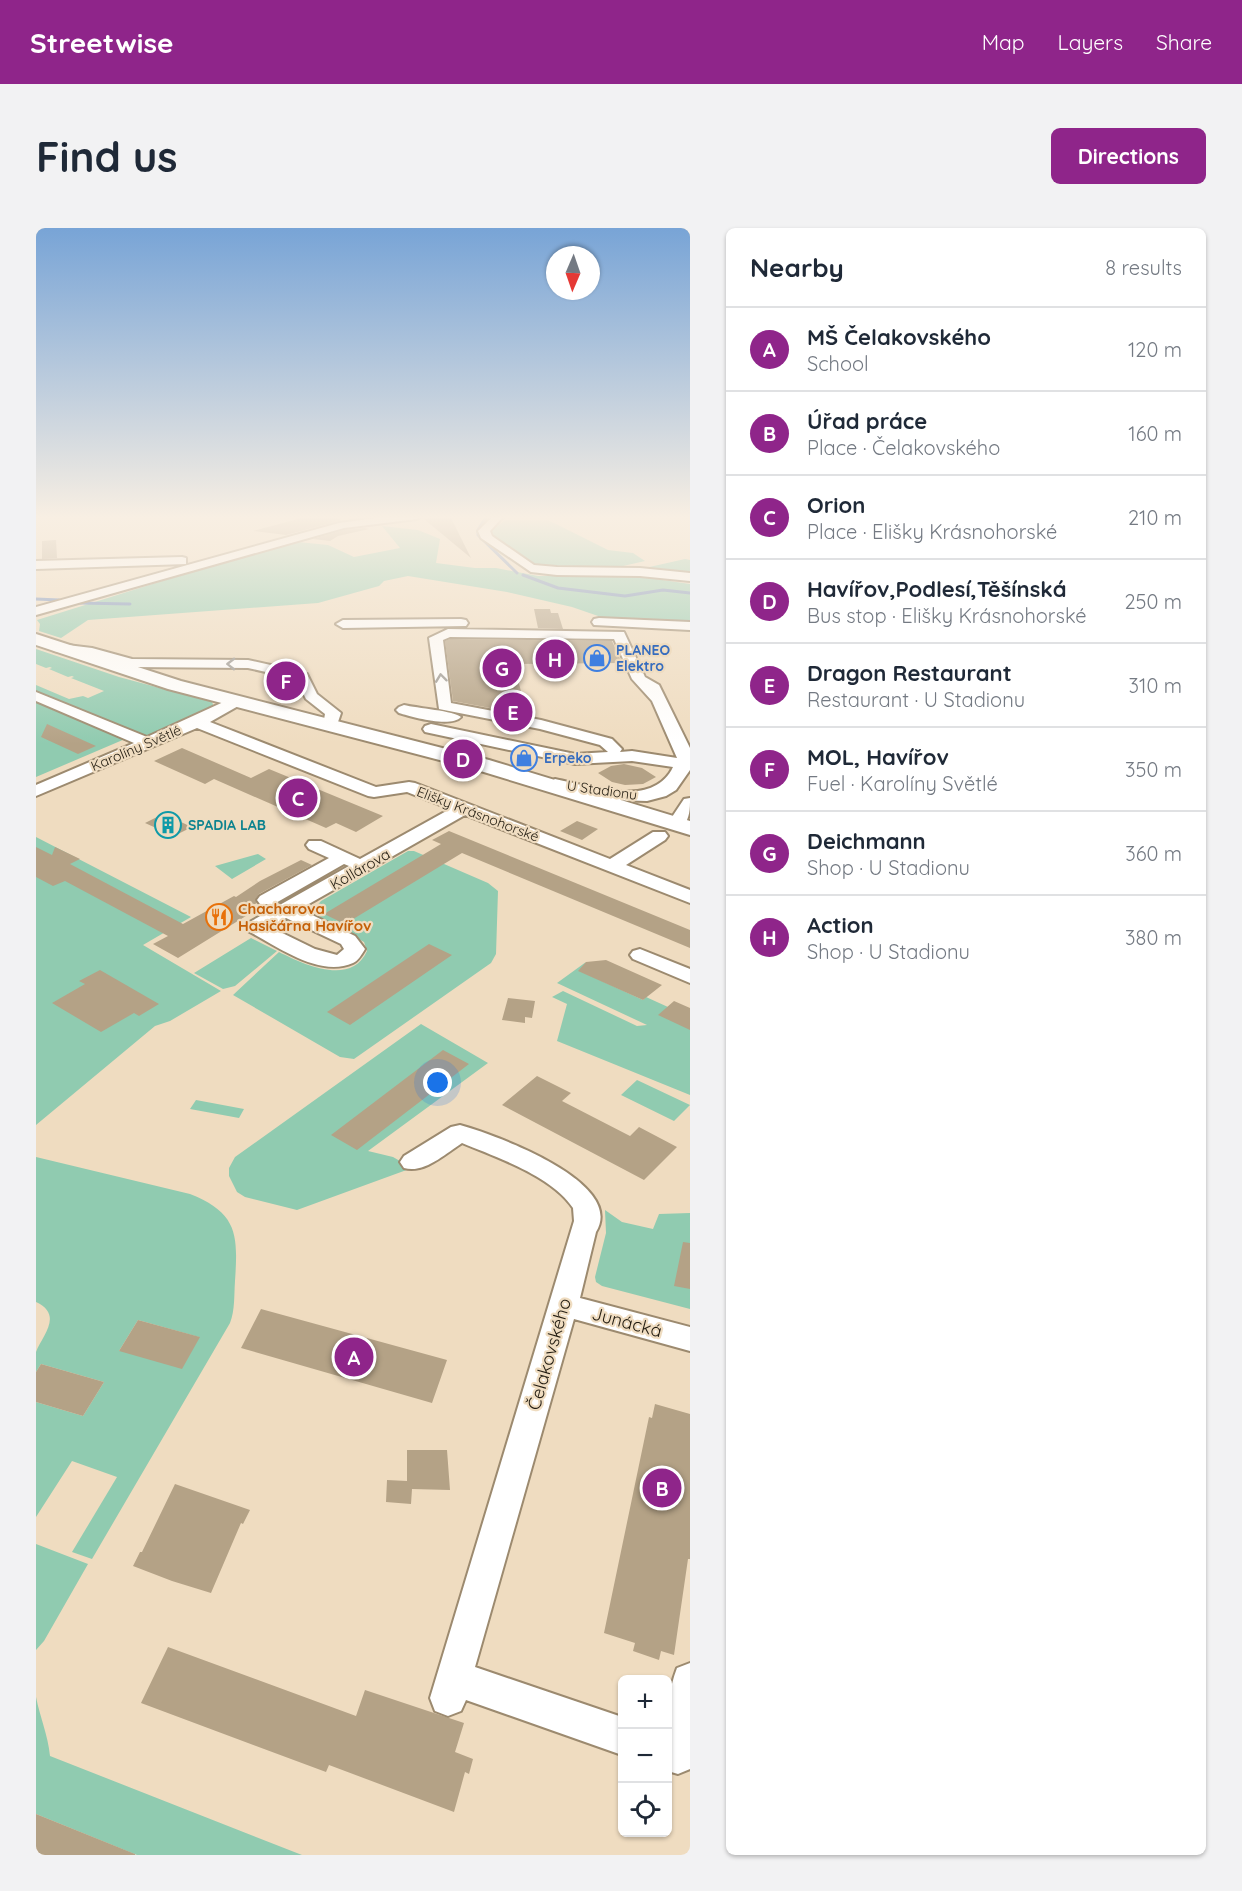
<!DOCTYPE html>
<meta charset="utf-8">
<style>
:root{--surface:#fff;--page:#f2f2f3;--text:#1f2937;--muted:#747a83;--line:#e0e1e3;--accent:#8f258a}
body{margin:0;font-family:Quicksand,sans-serif;background:var(--page);color:var(--text)}
.controls{position:absolute;right:18px;bottom:18px;display:grid;overflow:hidden;border-radius:9px;box-shadow:0 2px 4px #0004}
.controls button{width:54px;height:54px;display:grid;place-items:center;padding:0;border:0;border-bottom:2px solid var(--line);background:var(--surface);color:var(--text);font:30px sans-serif}
.compass{position:absolute;left:510px;top:18px;width:54px;height:54px;border-radius:50%;background:var(--surface);box-shadow:0 2px 4px #0004;rotate:182deg}
.you{position:absolute;left:402px;top:855px;width:21px;height:21px;margin:-15px;border:4px solid #fff;border-radius:50%;background:#1a73e8;box-shadow:0 0 0 9px #1a73e833}
.badge{display:grid;place-items:center;width:39px;height:39px;border-radius:50%;background:var(--accent);color:#fff;font-size:20px;font-weight:700}
.pin{position:absolute;translate:-50% -50%;border:3px solid #fff;box-shadow:0 2px 6px #0006}
.list{margin:0;padding:0;list-style:none}
h2{display:flex;justify-content:space-between;align-items:center;height:78px;margin:0;padding:0 24px;font-size:26px}
h2 small{font-size:20px;font-weight:400;color:var(--muted)}
.list li{display:grid;grid-template-columns:39px 1fr auto;gap:18px;align-items:center;box-sizing:border-box;height:84px;padding:0 24px;border-top:2px solid var(--line)}
.list b{display:block;font-size:22px;white-space:nowrap}
.list p{margin:0;font-size:20px;white-space:nowrap;color:var(--muted)}
.list em{font-size:20px;font-style:normal;color:var(--muted)}
.icon{flex:none;width:33px;height:33px;fill:none;stroke:currentColor;stroke-width:2;stroke-linecap:round;stroke-linejoin:round}
.map{position:relative;flex:none;width:654px;height:1627px;overflow:hidden;border-radius:9px}
header{display:flex;align-items:center;gap:36px;box-sizing:border-box;height:84px;padding:0 30px;background:var(--accent);color:#fff}
header strong{font-size:28px}
nav{display:flex;gap:33px;margin-inline-start:auto;font-size:21px}
.intro{display:flex;align-items:center;justify-content:space-between;box-sizing:border-box;height:144px;padding:0 36px}
h1{margin:0;font-size:42px}
.button{padding:15px 27px;border-radius:9px;background:var(--accent);color:#fff;font-size:21px;font-weight:700}
main{display:flex;gap:36px;padding:0 36px}
aside{flex:1;background:var(--surface);border-radius:9px;box-shadow:0 2px 4px #0004}
.map>svg:first-child{display:block}
</style>
<header>
<strong>Streetwise</strong>
<nav><a>Map</a><a>Layers</a><a>Share</a></nav>
</header>
<div class="intro"><h1>Find us</h1><a class="button">Directions</a></div>
<main>
<div class="map">
<svg width="654" height="1627" viewBox="0 0 654 1627">
<rect width="100%" height="100%" fill="#efdcc0"/>
<path fill="#90cbb0" fill-rule="evenodd" d="M469 292H512L572 322 597 325 609 333 574 341 506 340 491 335 476 321 455 308 453 305Z
M346 298 382 302 404 311 400 335 439 340H460L502 348H599L654 356V394L565 389 536 379 471 364 372 348 348 353 343 358 282 375 52 392 25 410 3 403 4 396 1 392 171 339 262 314 292 317 318 329 364 320Z
M649 331 654 332V348L609 340Z
M0 421 83 449 176 474 179 481 117 508H105L0 464V457L33 471 47 468 52 470 68 463 35 450 38 449 36 448 32 449 13 441 16 440 14 439 10 440 0 436Z
M0 472 89 511 0 549Z
M0 609 155 689 107 717 185 763 134 793 119 798 0 897Z
M372 623H378L452 655 462 663 460 726 455 735 318 831 304 829 197 767 243 724C267 736 315 759 331 723L328 714 283 689 278 681 285 673Z
M222 626 230 631 196 651 179 638Z
M215 710 241 723 199 758 187 761 158 745Z
M550 734 544 743 607 772 610 769 632 779 654 801V867L521 813 531 776 516 769 527 763 601 798 611 797 521 755Z
M385 796 452 835 332 923 357 929 376 940 261 982 209 969 201 964 193 948V940L199 929Z
M601 852 654 877 638 893 585 867Z
M160 872 208 881 203 890 154 881Z
M0 929 154 966C202 985 202 1007 199 1053 198 1067 199 1082 194 1095L56 1331 36 1324 81 1249 36 1233 0 1289V1174L47 1188 68 1154 5 1136 0 1144C0 1138 0 1129 0 1124 6 1108 28 1087 0 1074ZM102 1092 163 1109 83 1123Z
M569 982 586 994 617 1001 623 986 654 985V1081L566 1058 560 1054 559 1049 570 1005Z
M0 1316 52 1336 8 1413 0 1422Z
M0 1469C4 1489 12 1507 14 1528L266 1627H101L0 1586Z"/>
<g fill="none" stroke-linecap="round" stroke-linejoin="round">
<path stroke="#708cbb" stroke-width="3" d="M450 289 442 302V307L481 345
M487 347 522 360 589 368 627 362 654 365
M0 371 23 372
M43 375 94 376"/>
</g>
<path fill="#b4a286" d="M273 288H293L306 292 250 307 217 303Z
M415 290 435 330 388 291Z
M328 300 333 301 302 308 294 313 277 311 308 302Z
M20 312 21 330 6 331V313Z
M498 381H514L515 385H522L527 401 502 400Z
M414 411 576 413 586 435 478 436 491 487 417 473 409 413Z
M11 496 60 518 42 526 5 509Z
M146 520 215 550 233 541 347 588 320 604 300 595 290 600 178 551 169 556 118 533Z
M588 536 606 540 620 549 607 556 589 557 576 554 562 545 575 538Z
M127 586 156 599 138 608 109 595Z
M541 593 562 601 546 612 524 603Z
M413 603 654 702V720L426 625 309 696 288 686 405 616 396 612Z
M0 619 16 627 19 619 44 631 34 636 147 696 198 668 200 669 224 653 265 632 276 637 223 666 219 672 221 675 217 677 223 680 142 730 117 716 132 708 29 653 17 658 0 649Z
M393 716 416 727 314 797 291 784Z
M570 732 626 757 607 772 542 743 550 734Z
M64 742 123 776 103 788 98 785 65 804 16 775 49 756 43 753Z
M472 770 499 773 496 790 489 789V795L466 792Z
M638 773 654 780V802L622 787Z
M407 822 433 836 321 922 295 907Z
M501 848 535 865 526 873 594 908 603 899 641 919 608 952 466 877Z
M647 1014 654 1015V1061L638 1058Z
M225 1081 411 1132 396 1175 205 1120Z
M102 1092 164 1109 146 1141 83 1123Z
M5 1136 68 1154 47 1188 0 1174V1144Z
M619 1176 654 1186V1331H652L638 1427 625 1423 623 1432 597 1423 599 1415 568 1405 613 1189 616 1190Z
M371 1222H411L414 1262 376 1261 375 1276 350 1274 351 1252 371 1253Z
M139 1256 214 1282 207 1296 205 1295 175 1365 136 1353 97 1338 104 1324H106Z
M132 1419 320 1488 329 1462 428 1495 419 1524 437 1531 433 1546 429 1544 418 1584 293 1537 290 1544 105 1475Z
M0 1586 99 1626V1627H0Z"/>
<g fill="none" stroke-linecap="round" stroke-linejoin="round">
<defs>
<path id="minor" d="M354 288H386L381 291 308 300 0 387V379L303 295Z
M457 288H468L454 303 456 308 498 337 521 339 604 340 654 345V353L604 348 521 347 495 344 445 310 442 303Z
M146 329 150 330V336L0 341V333Z
M563 390 654 394V402L558 397 556 394 558 391Z
M425 391 430 392 432 395 430 398 307 400 300 396 307 392Z
M412 401 588 404 609 449 623 457 654 520V542L640 562 630 568 611 573 579 572 519 561 511 556 519 551C555 558 617 581 637 539L596 533 539 536 389 504 387 501 389 498 395 496 539 526 572 524 564 517 504 501 403 481 393 410ZM414 409 578 411 596 451 616 473 641 530 596 523 584 524 586 521 576 511 505 492 415 475 407 412Z
M23 416 56 420 96 431 212 432 257 442 259 445 252 449 212 440 96 439 55 428 18 423 16 420Z
M266 445 271 446 281 466 305 485 300 500H290L287 497 289 486 270 471 259 449Z
M0 464 111 509 194 471H204L207 474 204 477 174 494 340 559 373 554 379 555 574 631 617 604H629L632 608 629 612 590 637 654 662V675L429 587 264 681 319 708 329 721C326 726 322 733 317 735 283 750 241 718 212 703L209 699 212 695 313 638 308 636 238 676H224L221 672 224 668 293 630 273 621 270 617 273 613H285L324 631 414 581 371 564 338 569 332 568 161 500 0 568V557L98 515 0 473ZM250 690 305 716 308 721 301 727 279 721 234 699Z
M368 477C380 480 419 483 425 489 415 500 376 489 363 485L360 482 363 479Z
M654 570C654 582 654 589 647 599H635L632 595 648 571Z
M604 721 654 741V755L597 731 594 727 597 723Z
M424 897C457 906 591 954 560 1004L544 1070 654 1099V1123L538 1091 439 1439 586 1489V1527L430 1472 425 1483 412 1488 399 1483 394 1470 538 993 537 980C516 948 460 929 426 915 409 926 388 946 368 940L364 934 368 928 415 899Z
M654 1435V1541L642 1546 632 1543C632 1508 628 1473 641 1440Z"/>
<path id="major" d="M0 406 145 453 453 532 654 593V607L438 541 132 461 0 417Z"/>
</defs>
<use href="#minor" stroke="#9c8a6f" stroke-width="4"/>
<use href="#major" stroke="#9c8a6f" stroke-width="4"/>
<use href="#minor" fill="#fff" fill-rule="evenodd"/>
<use href="#major" fill="#fff" fill-rule="evenodd"/>
</g>
<defs><path id="oneway-chevron" d="M-2-3.5L2.5 0L-2 3.5" fill="none" stroke-width="1.6" stroke-linecap="round" stroke-linejoin="round" transform="scale(1.5)"/></defs>
<g stroke="#9c9994">
<use href="#oneway-chevron" transform="translate(195 436) rotate(-179)"/>
<use href="#oneway-chevron" transform="translate(405 450) rotate(-97)"/>
</g>
<linearGradient id="sky" x2="0" y2="1"><stop stop-color="#78a4d6"/><stop offset="0.56" stop-color="#f8efe3"/><stop offset="1" stop-color="#f8efe3" stop-opacity="0"/></linearGradient>
<rect width="654" height="516" fill="url(#sky)"/>
<defs>
<symbol id="shop-ring" viewBox="-11 -11 22 22"><circle r="9.5" fill="#efdcc0" stroke="#3f7fe0" stroke-width="1.5"/><path d="M-5-2.5h2.3a2.7 3.5 0 0 1 5.4 0H5L5.5 6h-11ZM-1.5-2.5h3a1.5 2.3 0 0 0-3 0Z" fill="#3f7fe0"/></symbol>
<symbol id="building-ring" viewBox="-11 -11 22 22"><circle r="9.5" fill="#efdcc0" stroke="#0f9aa8" stroke-width="1.5"/><path d="M-4-6H4V6H1V3H-1V6H-4ZM-2.5-4.3h1.7v1.8h-1.7ZM.8-4.3h1.7v1.8H.8ZM-2.5-1h1.7V.8h-1.7ZM.8-1h1.7V.8H.8Z" fill="#0f9aa8"/></symbol>
<symbol id="restaurant-ring" viewBox="-11 -11 22 22"><circle r="9.5" fill="#efdcc0" stroke="#e8710a" stroke-width="1.5"/><path d="M-5-6h1v4h1v-4h1v4h1v-4h1v5L-1.5 .5V6h-2V.5L-5-1ZM5-6V6H3V1.5H1.5Q1.5-4 5-6Z" fill="#e8710a"/></symbol>
</defs>
<g fill-rule="evenodd">
<use href="#shop-ring" x="546" y="415" width="30" height="30"/>
<use href="#shop-ring" x="473" y="515" width="30" height="30"/>
<use href="#building-ring" x="117" y="582" width="30" height="30"/>
<use href="#restaurant-ring" x="168" y="674" width="30" height="30"/>
</g>
<g text-anchor="middle" dominant-baseline="central" stroke-width="4.5" stroke-linejoin="round" paint-order="stroke">
<g font-size="14" font-weight="bold" fill="#366cbe" stroke="#efdcc0" text-anchor="start">
<text x="580" y="422">PLANEO<tspan x="580" dy="16">Elektro</tspan></text>
<text x="508" y="530">Erpeko</text>
</g>
<g font-size="14" fill="#221c11" stroke="#efdcc0">
<text transform="translate(100 520) rotate(-23)">Karolíny Světlé</text>
<text transform="translate(566 562) rotate(8)">U Stadionu</text>
<text transform="translate(442 586) rotate(21)">Elišky Krásnohorské</text>
</g>
<g font-size="14" font-weight="bold" fill="#0d838f" stroke="#efdcc0" text-anchor="start">
<text x="152" y="597">SPADIA LAB</text>
</g>
<g font-size="15" fill="#221c11" stroke="#efdcc0">
<text transform="translate(324 641) rotate(-30)">Kollárova</text>
</g>
<g font-size="15" font-weight="bold" fill="#c56008" stroke="#efdcc0" text-anchor="start">
<text x="202" y="680">Chacharova<tspan x="202" dy="17">Hasičárna Havířov</tspan></text>
</g>
<g font-size="18" fill="#221c11" stroke="#efdcc0">
<text transform="translate(591 1094) rotate(15)">Junácká</text>
<text transform="translate(513 1126) rotate(-74)">Čelakovského</text>
</g>
</g>
</svg>
<div class="controls">
<button>+</button>
<button>−</button>
<button><svg class="icon" aria-label="locate" viewBox="0 0 24 24"><circle cx="12" cy="12" r="6"/><path d="M12 2v4M12 18v4M2 12h4M18 12h4"/></svg></button>
</div>
<svg class="compass" viewBox="-18 -18 36 36"><path d="M0-13l5 13h-10z" fill="#e53935"/><path d="M0 13l5-13h-10z" fill="#747a83"/></svg>
<div class="you"></div>
<div class="pin badge" style="left:318px;top:1129px">A</div>
<div class="pin badge" style="left:626px;top:1260px">B</div>
<div class="pin badge" style="left:262px;top:570px">C</div>
<div class="pin badge" style="left:427px;top:531px">D</div>
<div class="pin badge" style="left:477px;top:484px">E</div>
<div class="pin badge" style="left:250px;top:453px">F</div>
<div class="pin badge" style="left:466px;top:440px">G</div>
<div class="pin badge" style="left:519px;top:431px">H</div>
</div>
<aside>
<h2>Nearby<small>8 results</small></h2>
<ul class="list">
<li><span class="badge">A</span><div><b>MŠ Čelakovského</b><p>School</p></div><em>120 m</em></li>
<li><span class="badge">B</span><div><b>Úřad práce</b><p>Place · Čelakovského</p></div><em>160 m</em></li>
<li><span class="badge">C</span><div><b>Orion</b><p>Place · Elišky Krásnohorské</p></div><em>210 m</em></li>
<li><span class="badge">D</span><div><b>Havířov,Podlesí,Těšínská</b><p>Bus stop · Elišky Krásnohorské</p></div><em>250 m</em></li>
<li><span class="badge">E</span><div><b>Dragon Restaurant</b><p>Restaurant · U Stadionu</p></div><em>310 m</em></li>
<li><span class="badge">F</span><div><b>MOL, Havířov</b><p>Fuel · Karolíny Světlé</p></div><em>350 m</em></li>
<li><span class="badge">G</span><div><b>Deichmann</b><p>Shop · U Stadionu</p></div><em>360 m</em></li>
<li><span class="badge">H</span><div><b>Action</b><p>Shop · U Stadionu</p></div><em>380 m</em></li>
</ul>
</aside>
</main>
